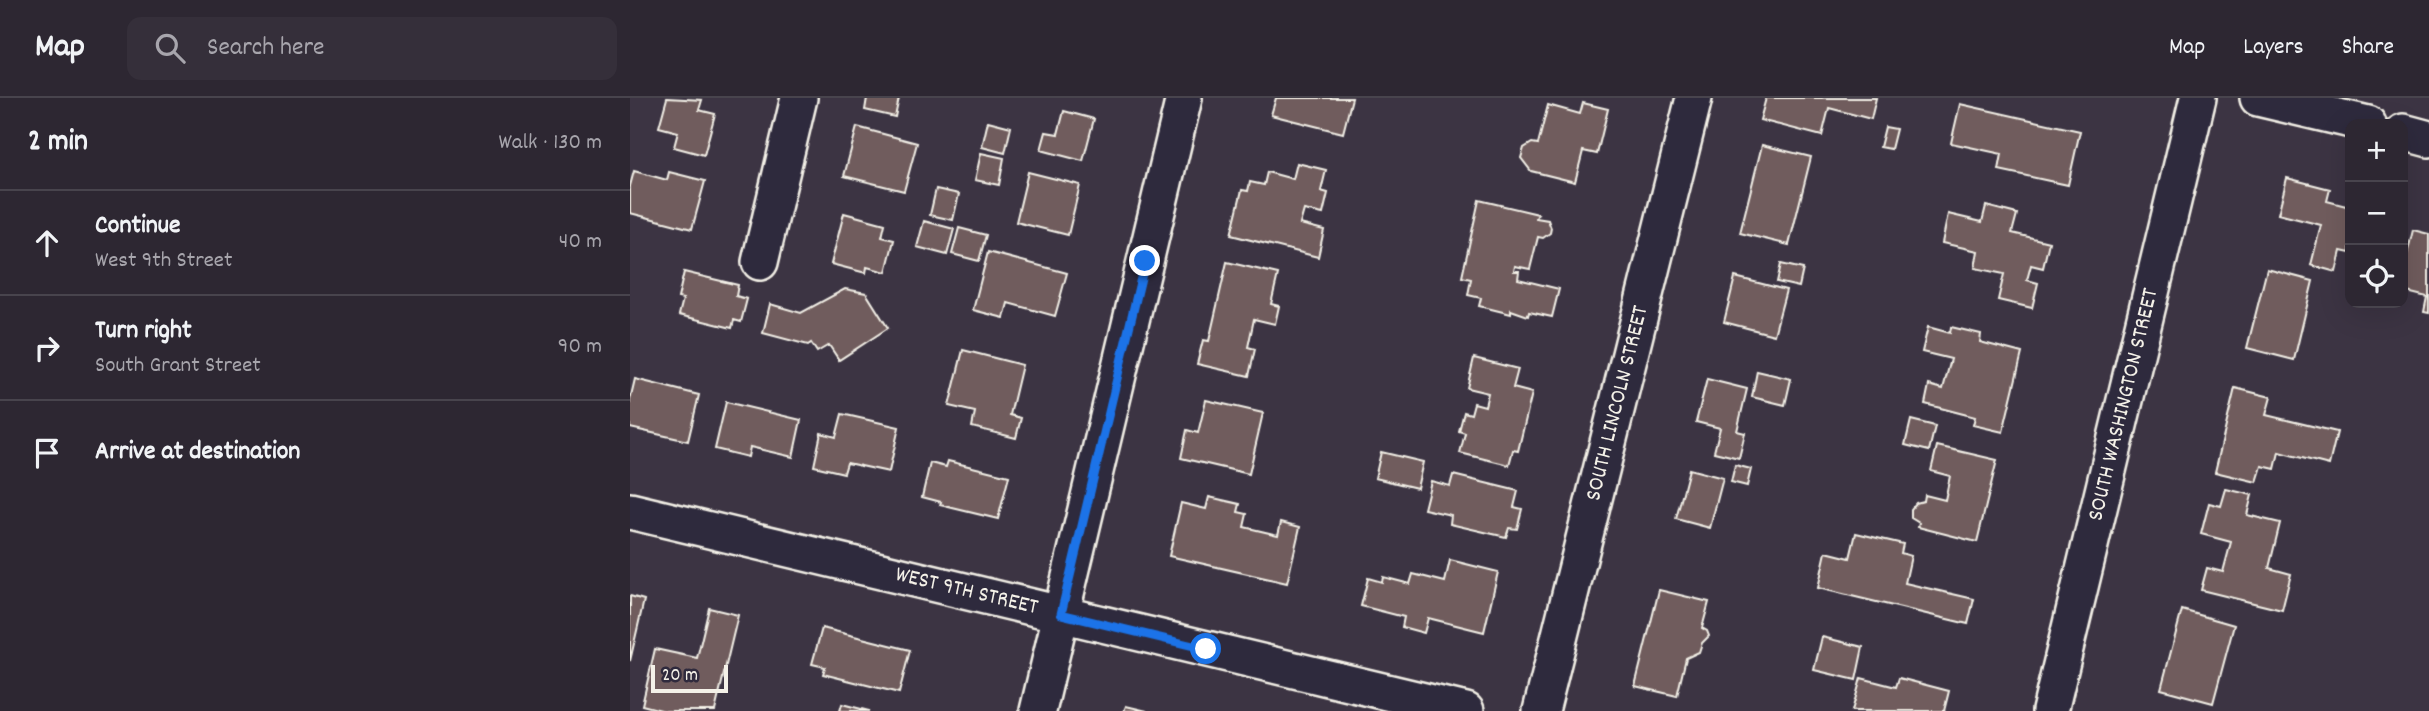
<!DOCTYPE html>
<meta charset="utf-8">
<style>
:root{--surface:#2d2732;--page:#352f3a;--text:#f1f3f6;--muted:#a7a5ac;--line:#48444d}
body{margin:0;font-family:Dekko,sans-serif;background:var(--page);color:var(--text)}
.controls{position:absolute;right:21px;top:21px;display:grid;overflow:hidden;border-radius:14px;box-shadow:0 7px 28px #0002}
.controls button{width:63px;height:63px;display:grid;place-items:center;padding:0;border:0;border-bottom:2px solid var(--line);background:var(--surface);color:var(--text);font:35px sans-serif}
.scale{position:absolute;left:21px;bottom:18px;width:77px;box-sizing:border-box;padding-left:7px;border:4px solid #f4f1e8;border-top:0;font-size:19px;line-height:24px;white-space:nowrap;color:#f4f1e8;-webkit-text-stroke:5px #2f2a3d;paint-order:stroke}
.stop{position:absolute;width:21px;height:21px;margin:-16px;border:5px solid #1a73e8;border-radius:50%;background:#fff}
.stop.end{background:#1a73e8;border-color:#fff;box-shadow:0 2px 7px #0008}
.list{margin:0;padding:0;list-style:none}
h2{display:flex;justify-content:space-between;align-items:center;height:91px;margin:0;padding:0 28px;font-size:30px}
h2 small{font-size:23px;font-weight:400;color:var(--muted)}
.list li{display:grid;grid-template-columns:46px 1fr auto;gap:21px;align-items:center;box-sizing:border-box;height:105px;padding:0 28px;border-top:2px solid var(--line)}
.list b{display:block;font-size:26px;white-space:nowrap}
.list p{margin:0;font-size:23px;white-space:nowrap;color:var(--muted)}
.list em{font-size:23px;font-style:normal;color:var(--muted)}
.icon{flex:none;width:38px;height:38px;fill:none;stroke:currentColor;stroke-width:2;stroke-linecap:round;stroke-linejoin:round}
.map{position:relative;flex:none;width:1799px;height:613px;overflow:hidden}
header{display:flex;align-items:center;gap:42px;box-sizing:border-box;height:98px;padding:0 35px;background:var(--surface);border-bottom:2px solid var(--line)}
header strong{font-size:33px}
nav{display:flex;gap:38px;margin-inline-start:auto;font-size:24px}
.search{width:490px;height:63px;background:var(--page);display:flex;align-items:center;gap:18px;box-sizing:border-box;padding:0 24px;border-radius:14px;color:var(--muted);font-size:26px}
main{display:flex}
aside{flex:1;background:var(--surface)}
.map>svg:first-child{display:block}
</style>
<header>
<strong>Map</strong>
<div class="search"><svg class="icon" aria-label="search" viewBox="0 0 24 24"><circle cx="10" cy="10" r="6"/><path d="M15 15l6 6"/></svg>Search here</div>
<nav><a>Map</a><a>Layers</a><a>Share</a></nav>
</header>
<main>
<aside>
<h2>2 min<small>Walk · 130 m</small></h2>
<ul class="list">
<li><svg class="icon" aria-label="ahead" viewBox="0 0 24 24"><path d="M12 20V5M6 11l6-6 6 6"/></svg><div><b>Continue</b><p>West 9th Street</p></div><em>40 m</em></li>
<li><svg class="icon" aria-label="right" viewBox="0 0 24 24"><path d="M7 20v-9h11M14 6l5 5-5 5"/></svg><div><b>Turn right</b><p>South Grant Street</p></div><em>90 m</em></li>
<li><svg class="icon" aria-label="arrive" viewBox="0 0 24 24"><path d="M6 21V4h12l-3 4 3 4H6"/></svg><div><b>Arrive at destination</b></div></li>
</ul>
</aside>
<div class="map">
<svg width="1799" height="613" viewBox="0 0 1799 613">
<rect width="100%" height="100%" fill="#3c3443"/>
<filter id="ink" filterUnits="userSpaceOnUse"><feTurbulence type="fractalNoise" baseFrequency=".0143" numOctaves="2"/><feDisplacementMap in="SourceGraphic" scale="14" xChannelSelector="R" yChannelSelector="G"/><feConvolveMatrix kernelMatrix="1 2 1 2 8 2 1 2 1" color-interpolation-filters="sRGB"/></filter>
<g filter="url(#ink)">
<path fill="#705c5d" stroke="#f4f1e8" stroke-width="2" d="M37 0 72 2 69 12 85 16 74 57 44 49 48 34 29 29Z
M237 0H269L265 19 235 12Z
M646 0H722L713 35 641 17Z
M1136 0H1246L1241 21 1199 10 1192 38 1130 22Z
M953 5 978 11 967 56 953 53 945 84 901 73 891 60 894 50 902 45 908 46 918 7 950 16Z
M1330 6 1450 33 1438 87 1369 72 1372 56 1321 45Z
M434 13 464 21 453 63 411 52 416 34 428 36Z
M358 23 381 29 375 55 352 49Z
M227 29 287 45 274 93 214 78Z
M1255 29 1266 31 1261 51 1250 49Z
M1132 47 1181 59 1159 147 1110 135Z
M351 55 374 60 369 87 345 82Z
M667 65 696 72 691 93 698 95 693 116 674 112 670 126 694 132 688 159 601 137 612 92 618 93 620 84 634 87 637 74 663 81Z
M4 73 37 82 39 74 75 83 62 131 0 115V88Z
M398 74 450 87 438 137 386 124Z
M1657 80 1700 91 1697 103 1720 109V155L1711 153 1706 174 1681 167 1691 127 1648 116Z
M306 91 329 96 323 122 300 117Z
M849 102 908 116 906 120 918 122 921 130 920 135 913 140 908 139 900 171 885 168 884 173H889L888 181 929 191 922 219 899 214 898 218 881 212V216L849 208 851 200 838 197 841 181 832 179Z
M1356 108 1387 116 1382 135 1419 144 1413 170 1401 167 1397 182 1408 185 1402 210 1368 202 1374 176 1345 170 1348 153 1312 145 1318 116 1352 124Z
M214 115 255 126 252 139 264 142 256 174 237 169 236 175 201 166Z
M294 123 324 131 317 157 287 149Z
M329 130 356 137 349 163 322 156Z
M1783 132 1799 136V215L1794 214 1797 199 1773 193V173Z
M358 154 437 175 425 218 378 205 374 220 343 212Z
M597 164 648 176 641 206 649 208 645 226 624 221 618 249 625 251 619 278 567 266 573 242 579 243Z
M1151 166 1173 171 1169 189 1147 184Z
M1637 171 1683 183 1664 262 1617 250Z
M54 174 108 187 106 198 117 201 111 224 104 222 102 230 49 217 53 201 48 200Z
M1105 179 1156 192 1144 237 1094 224Z
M215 191 236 195 258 230 209 262 199 247 187 254 181 245 178 247 133 235 140 206 171 215Z
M1298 229 1320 235 1321 229 1351 236 1350 244 1392 255 1373 334 1343 327 1345 319 1295 306 1299 287 1313 291 1321 261 1292 254Z
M333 252 392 267 380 317 391 320 386 340 342 329 345 314 319 308Z
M844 260 888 271 883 290 902 295 888 353 883 352 879 367 830 355 835 335 829 333 834 314 841 316 844 305 855 308 858 295 837 290Z
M1127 273 1161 281 1155 307 1122 299Z
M5 281 69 297 58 343 0 330V302Z
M1077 281 1117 291 1107 333 1115 335 1109 360 1084 354 1090 330 1066 324Z
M1605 290 1641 299 1636 317 1707 334 1699 367 1649 354 1645 371 1632 368 1627 384 1585 374Z
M576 302 633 315 619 376 551 360 557 332 568 335Z
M96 304 171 322 163 359 120 349 118 359 85 351Z
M212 316 269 329 259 374 217 365 214 375 184 368 191 335 206 339Z
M1281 322 1305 328 1299 353 1275 347Z
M1307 348 1367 362 1347 444 1288 429 1289 425 1281 420V411L1286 405 1294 403 1295 397 1315 402 1320 378 1301 373Z
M751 354 793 364 787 390 745 380Z
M318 363 379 378 368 421 310 407 311 404 292 399 300 365 316 369Z
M1105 367 1121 371 1117 388 1101 384Z
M1059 371 1093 380 1080 430 1046 421Z
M823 377 888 393 884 409 892 411 887 431 879 430 876 439 820 426 821 417 794 411 801 383 820 388Z
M1596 391 1622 397 1617 417 1650 425 1639 470 1661 476 1652 512 1571 492 1577 470 1593 474 1601 444 1571 436 1579 405 1591 408Z
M579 399 610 406 608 414 617 416 614 429 648 437 651 424 670 429 657 485 539 458 551 405 576 411Z
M1226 435 1273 446 1271 455 1281 458 1275 485 1344 501 1338 526 1188 490 1196 454 1220 460Z
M820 462 868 474 854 534 798 520 794 535 772 529 774 519 731 508 738 480 752 484 753 479 780 486 783 476 815 484Z
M1029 492 1079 504 1072 530 1077 533 1079 538 1072 545 1069 554 1056 560 1047 598 1005 588Z
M0 498 14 502 0 563Z
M79 510 108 517 85 613H35L12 607 25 551 67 560Z
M1552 512 1604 527 1583 605 1531 591Z
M192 530 280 552 269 595 193 576 195 569 182 566Z
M1192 539 1233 549 1226 582 1184 572Z
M1231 580 1266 589 1269 580 1319 593 1314 613H1222Z
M212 606 239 613H210Z
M496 608 517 613H494Z"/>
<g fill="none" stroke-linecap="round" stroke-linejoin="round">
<defs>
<g id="minor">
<path d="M1628 0 1738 26"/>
<path d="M1773 34 1799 41"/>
<path d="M130 164 169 0"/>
<path id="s1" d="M0 413 836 613"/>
<path d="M408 613 554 0"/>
<path id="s2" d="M911 613 1064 0"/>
<path id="s3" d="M1420 613 1568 0"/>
</g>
</defs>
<use href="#minor" stroke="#f4f1e8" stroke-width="40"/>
<use href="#minor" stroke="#2f2a3d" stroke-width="35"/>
</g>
</g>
<g fill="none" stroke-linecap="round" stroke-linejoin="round" filter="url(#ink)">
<path stroke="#1a73e8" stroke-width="9" d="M515 163 431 516 576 551"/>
</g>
<g text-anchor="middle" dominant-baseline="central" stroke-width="5" stroke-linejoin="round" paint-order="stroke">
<g font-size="23" fill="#f4f1e8" stroke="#2f2a3d">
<text stroke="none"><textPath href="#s3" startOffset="315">SOUTH WASHINGTON STREET</textPath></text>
<text stroke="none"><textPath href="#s2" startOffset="317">SOUTH LINCOLN STREET</textPath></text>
<text stroke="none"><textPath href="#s1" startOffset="346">WEST 9TH STREET</textPath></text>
</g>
</g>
</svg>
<div class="controls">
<button>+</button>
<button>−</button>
<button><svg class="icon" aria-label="locate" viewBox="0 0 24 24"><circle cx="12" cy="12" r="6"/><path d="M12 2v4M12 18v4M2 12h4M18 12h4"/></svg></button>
</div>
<div class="scale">20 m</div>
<div class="stop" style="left:576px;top:551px"></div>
<div class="stop end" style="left:515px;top:163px"></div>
</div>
</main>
